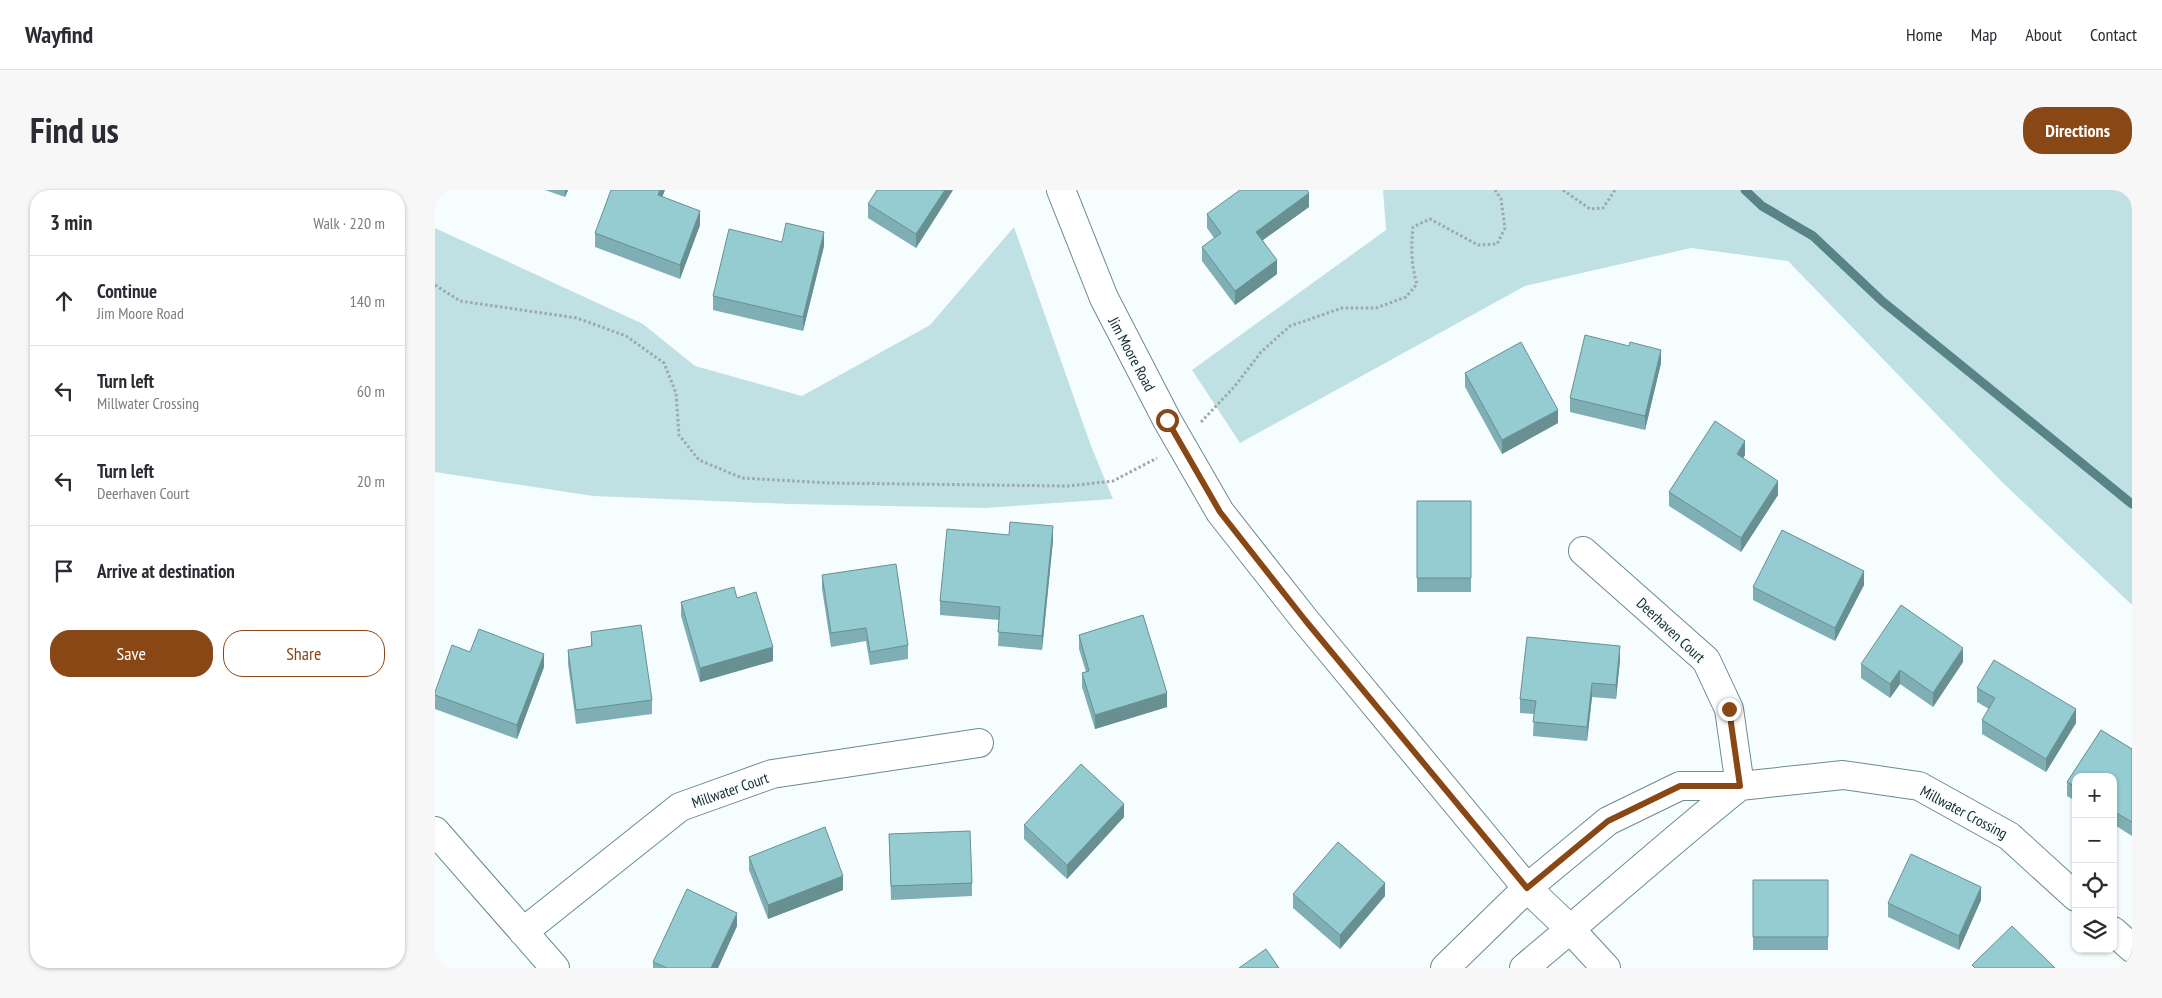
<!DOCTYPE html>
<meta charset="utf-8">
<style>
:root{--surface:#fff;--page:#f7f7f7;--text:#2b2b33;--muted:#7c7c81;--line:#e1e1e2;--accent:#894716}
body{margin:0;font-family:"PT Sans Narrow",sans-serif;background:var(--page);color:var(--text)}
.controls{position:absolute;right:15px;bottom:15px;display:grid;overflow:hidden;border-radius:10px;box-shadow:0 1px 4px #0004}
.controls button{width:45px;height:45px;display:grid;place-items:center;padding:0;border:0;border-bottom:1px solid var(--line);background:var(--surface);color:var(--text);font:25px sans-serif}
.stop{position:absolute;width:15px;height:15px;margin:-11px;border:4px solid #894716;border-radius:50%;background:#fff}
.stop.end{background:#894716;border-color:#fff;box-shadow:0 1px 5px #0008}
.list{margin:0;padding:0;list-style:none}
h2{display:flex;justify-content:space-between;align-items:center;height:65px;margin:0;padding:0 20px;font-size:21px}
h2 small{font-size:16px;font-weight:400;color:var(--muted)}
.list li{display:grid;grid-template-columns:32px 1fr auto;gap:15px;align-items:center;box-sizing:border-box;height:90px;padding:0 20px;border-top:1px solid var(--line)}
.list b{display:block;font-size:19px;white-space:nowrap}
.list p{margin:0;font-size:16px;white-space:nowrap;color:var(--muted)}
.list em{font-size:16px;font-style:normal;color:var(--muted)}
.actions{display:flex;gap:10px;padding:15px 20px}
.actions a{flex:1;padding:11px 0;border:1px solid var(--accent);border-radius:20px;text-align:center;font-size:18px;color:var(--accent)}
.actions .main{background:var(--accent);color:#fff}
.icon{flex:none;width:28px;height:28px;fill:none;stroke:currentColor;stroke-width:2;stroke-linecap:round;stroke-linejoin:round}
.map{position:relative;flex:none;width:1697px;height:778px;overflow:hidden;border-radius:20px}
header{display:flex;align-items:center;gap:30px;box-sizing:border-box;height:70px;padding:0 25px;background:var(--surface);border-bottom:1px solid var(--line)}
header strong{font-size:24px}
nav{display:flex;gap:28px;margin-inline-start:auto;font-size:18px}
.intro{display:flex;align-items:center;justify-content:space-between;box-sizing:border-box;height:120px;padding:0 30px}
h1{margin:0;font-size:35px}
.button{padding:12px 22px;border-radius:20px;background:var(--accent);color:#fff;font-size:18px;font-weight:700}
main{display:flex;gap:30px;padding:0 30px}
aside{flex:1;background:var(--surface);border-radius:20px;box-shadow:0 1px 4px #0004}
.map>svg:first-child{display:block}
</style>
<header>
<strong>Wayfind</strong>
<nav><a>Home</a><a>Map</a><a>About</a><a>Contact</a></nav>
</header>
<div class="intro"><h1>Find us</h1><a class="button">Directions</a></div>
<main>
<aside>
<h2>3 min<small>Walk · 220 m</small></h2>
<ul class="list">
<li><svg class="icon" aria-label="ahead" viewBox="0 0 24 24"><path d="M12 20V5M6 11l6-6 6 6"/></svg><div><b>Continue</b><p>Jim Moore Road</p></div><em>140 m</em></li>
<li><svg class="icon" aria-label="left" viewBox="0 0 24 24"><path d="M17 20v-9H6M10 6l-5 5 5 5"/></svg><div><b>Turn left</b><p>Millwater Crossing</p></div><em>60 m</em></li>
<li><svg class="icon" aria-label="left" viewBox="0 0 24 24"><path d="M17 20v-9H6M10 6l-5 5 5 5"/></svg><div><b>Turn left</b><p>Deerhaven Court</p></div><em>20 m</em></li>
<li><svg class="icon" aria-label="arrive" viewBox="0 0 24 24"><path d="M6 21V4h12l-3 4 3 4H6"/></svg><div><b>Arrive at destination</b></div></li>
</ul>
<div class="actions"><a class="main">Save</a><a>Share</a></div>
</aside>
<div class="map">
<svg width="1697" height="778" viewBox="0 0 1697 778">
<rect width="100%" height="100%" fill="#f6fdfe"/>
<path fill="#c0e1e4" d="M948 0H1697V415L1567 292 1353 71 1256 58 1090 96 805 253 757 180 951 40Z
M579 37 656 256 678 309 551 318 355 314 158 306 0 282V38L208 134 260 176 367 206 495 135Z"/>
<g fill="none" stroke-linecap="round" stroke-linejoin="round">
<path stroke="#588387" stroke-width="9" d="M1310 0 1327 16 1378 46 1447 111 1697 314"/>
<defs>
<path id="minor" d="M626 0 669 108 732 230 785 322 870 430 1092 698 1136 740 1171 778
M1148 361 1271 470 1294 519 1305 596
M0 641 120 778
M1678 741 1697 758
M88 742 245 617 337 584 544 553
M1010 778 1092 698 1173 631 1245 596H1305L1408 585 1484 596 1574 646 1641 707
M1089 778C1162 718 1231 655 1305 596"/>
</defs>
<use href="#minor" stroke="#698c8f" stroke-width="30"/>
<path stroke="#9ea8a9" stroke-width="3" stroke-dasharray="2.5 2.5" stroke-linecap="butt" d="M1128 0 1155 19 1168 18 1180 0
M0 95 25 111 142 128 191 146 229 173 241 203 244 245 264 270 307 288 394 293 633 296 678 291 722 268
M766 232 800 196 826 162 855 136 907 118H941L971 107 982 94C976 75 976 57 978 37L995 29 1043 55 1062 54 1070 38 1066 9 1060 0"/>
<use href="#minor" stroke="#fff" stroke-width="28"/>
</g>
<path fill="#7fafb4" d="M110 0H133L130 7Z
M518 0 481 58 433 28V14Z
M228 7 265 35 245 89 160 57V43Z
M874 17 828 50 842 84 800 115 767 71V57L779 48 772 38V24Z
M347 52 389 56 368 141 278 120V106Z
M1194 156 1226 173 1210 240 1135 222V208Z
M1030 183 1123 233 1067 264 1030 197Z
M1310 265 1308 268 1343 305 1306 362 1234 316V302Z
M982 311H1036V402H982Z
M618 350 607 460 563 456 564 430 505 425V411Z
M387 385 473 455V469L435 475 431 451 396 457 387 399Z
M1429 395 1400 451 1318 410V397Z
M302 408 338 471 265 492 246 426V412Z
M156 442 217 510V524L141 534 133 474V460L156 457Z
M644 445 732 517 660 539 647 497V483L651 482 644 459Z
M35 462 109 477 82 549 0 519V502Z
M1185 470 1181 509 1157 507 1152 551 1098 546 1099 524 1085 523V509Z
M1528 472 1498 517 1465 494 1455 508 1426 488V474Z
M1542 498 1641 533 1611 582 1547 544V530L1554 519 1542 512Z
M1666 540 1697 559V646L1678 634V587H1641V611L1632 606V592Z
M689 627 632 689 589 649V635Z
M454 644 537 693V706L456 710Z
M314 667 408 700 333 729 314 680Z
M1318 690H1393V760H1318Z
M858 704 950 706 905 759 858 718Z
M1546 710 1524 760 1453 727V713Z
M302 736 283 778H218V772Z"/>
<path fill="#688f92" d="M130 0H133L130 7Z
M225 0H230L223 19V5Z
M510 0H518L481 58V44Z
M874 3V17L821 55V42Z
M265 21V35L245 89V75Z
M389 42V56L368 141V127Z
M842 70V84L800 115V101Z
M1226 160V173L1210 240V226Z
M1123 220V233L1067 264V250Z
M1310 251V265L1302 278V264Z
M1343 291V305L1306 362V348Z
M618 336V350L607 460V446Z
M1429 381V395L1400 451V438Z
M1185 456V470L1181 509V495Z
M338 457V471L265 492V478Z
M1528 458V472L1498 517V503Z
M109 464V477L82 549V535Z
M1465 480V494L1455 508V494Z
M1157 493V507L1152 551V537Z
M732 503V517L660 539V525Z
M1641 519V533L1611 582V569Z
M689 614V627L632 689V675Z
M408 686V700L333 729V715Z
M950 693V706L905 759V745Z
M1546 697V710L1524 760V746Z
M302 723V736L283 778H276Z"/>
<path fill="#94ccd1" stroke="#688f92" d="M176 0H225L223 5 265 21 245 75 160 43Z
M442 0H510L481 44 433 14Z
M805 0H872L874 3 821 42 842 70 800 101 767 57 786 43 772 24Z
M351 33 389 42 368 127 278 106 294 39 347 52Z
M1150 145 1194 156 1195 152 1226 160 1210 226 1135 208Z
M1086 152 1123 220 1067 250 1030 183Z
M1280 231 1310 251 1302 264 1343 291 1306 348 1234 302Z
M982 311H1036V388H982Z
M575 332 618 336 607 446 563 442 565 417 505 411 512 339 574 345Z
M1347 340 1429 381 1400 438 1318 397Z
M461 374 473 455 435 462 431 438 396 443 387 385Z
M299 397 302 408 321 402 338 457 265 478 246 412Z
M1466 415 1528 458 1498 503 1465 480 1455 494 1426 474Z
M708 425 732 503 660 525 647 483 654 481 644 445Z
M206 435 217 510 141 520 133 460 157 456 156 442Z
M44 439 109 464 82 535 0 505V502L17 455 35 462Z
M1092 447 1185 456 1181 495 1157 493 1152 537 1098 532 1101 511 1085 509Z
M1559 470 1641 519 1611 569 1547 530 1560 508 1542 498Z
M1666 540 1697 559V632L1678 621V587H1641V597L1632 592Z
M646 574 689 614 632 675 589 635Z
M390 637 408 686 333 715 314 667Z
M535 641 537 693 456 696 454 644Z
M903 652 950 693 905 745 858 704Z
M1476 664 1546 697 1524 746 1453 713Z
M1318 690H1393V747H1318Z
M252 699 302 723 276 778H232L218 772Z
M1577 736 1620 778H1540L1537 775Z
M831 759 844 778H804Z"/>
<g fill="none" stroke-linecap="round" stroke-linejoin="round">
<path stroke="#894716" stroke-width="6" d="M732 230 785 322 870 430 1092 698 1173 631 1245 596H1305L1294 519"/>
</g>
<g text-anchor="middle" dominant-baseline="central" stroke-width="4" stroke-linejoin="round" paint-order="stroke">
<g font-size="15" fill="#172526" stroke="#f6fdfe">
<text transform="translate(697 164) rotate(62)">Jim Moore Road</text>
<text transform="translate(1236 440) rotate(43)">Deerhaven Court</text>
<text transform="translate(295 600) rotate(-19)">Millwater Court</text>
<text transform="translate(1529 622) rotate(28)">Millwater Crossing</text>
</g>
</g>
</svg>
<div class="controls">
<button>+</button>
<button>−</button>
<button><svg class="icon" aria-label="locate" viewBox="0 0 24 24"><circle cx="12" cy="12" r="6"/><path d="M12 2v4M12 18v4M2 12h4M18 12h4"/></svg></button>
<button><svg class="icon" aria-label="layers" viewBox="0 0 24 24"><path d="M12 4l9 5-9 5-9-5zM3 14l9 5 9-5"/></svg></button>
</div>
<div class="stop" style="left:732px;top:230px"></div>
<div class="stop end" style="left:1294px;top:519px"></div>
</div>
</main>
